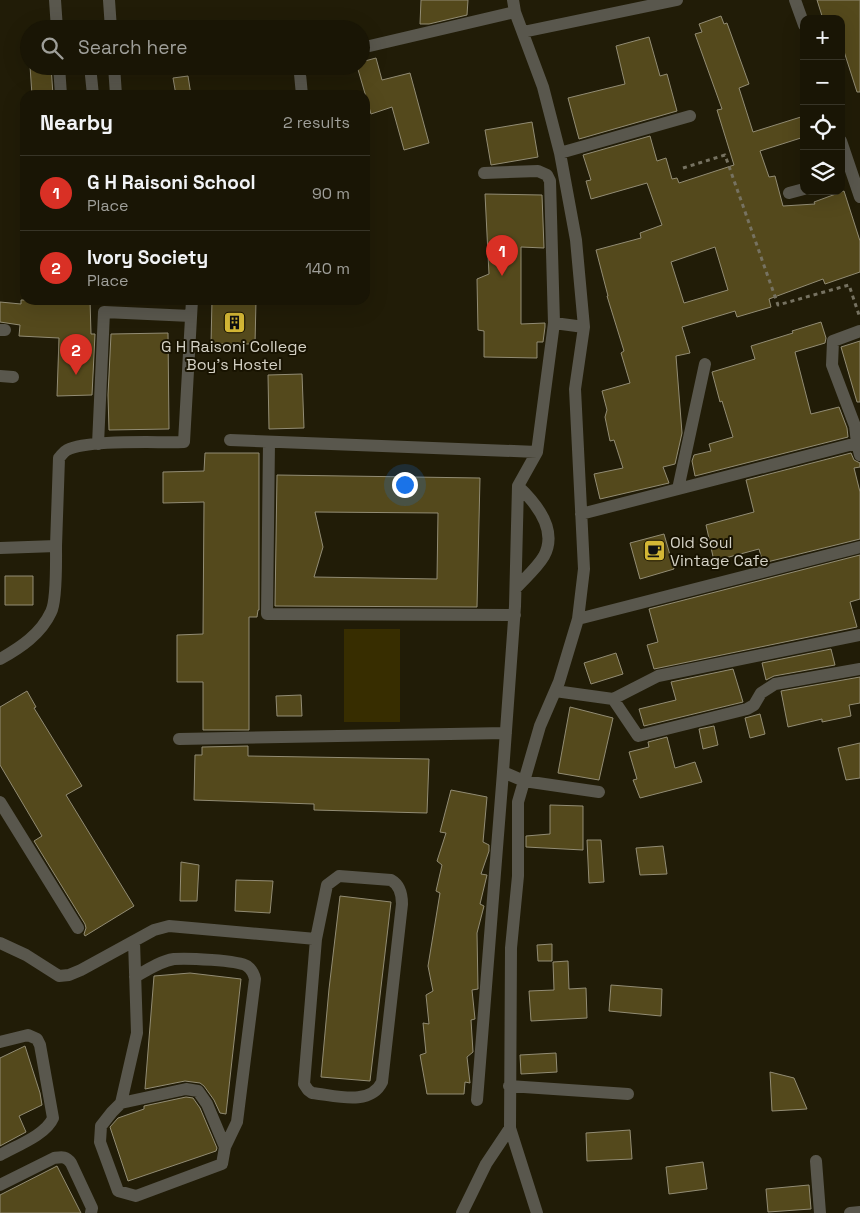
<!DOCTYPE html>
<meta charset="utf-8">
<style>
:root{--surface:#191505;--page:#221e0f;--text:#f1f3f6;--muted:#9f9f9a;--line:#373427;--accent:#d93025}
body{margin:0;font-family:"Space Grotesk",sans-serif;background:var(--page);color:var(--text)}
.controls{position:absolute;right:15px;top:15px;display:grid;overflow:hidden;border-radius:10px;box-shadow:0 5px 20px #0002}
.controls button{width:45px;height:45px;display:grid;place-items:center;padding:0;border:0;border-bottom:1px solid var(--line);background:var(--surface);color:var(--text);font:25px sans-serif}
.you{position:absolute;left:404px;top:484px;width:18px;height:18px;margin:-12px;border:4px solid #fff;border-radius:50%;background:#1a73e8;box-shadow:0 0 0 8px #1a73e833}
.badge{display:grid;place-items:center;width:32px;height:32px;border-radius:50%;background:var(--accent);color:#fff;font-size:16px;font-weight:700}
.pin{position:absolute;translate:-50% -41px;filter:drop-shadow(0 1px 2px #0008)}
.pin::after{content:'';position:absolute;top:26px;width:18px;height:15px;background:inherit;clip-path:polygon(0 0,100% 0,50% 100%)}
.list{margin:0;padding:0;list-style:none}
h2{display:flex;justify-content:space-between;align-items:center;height:65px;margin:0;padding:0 20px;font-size:21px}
h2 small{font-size:16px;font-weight:400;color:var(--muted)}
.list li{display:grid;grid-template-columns:32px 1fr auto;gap:15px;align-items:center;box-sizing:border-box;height:75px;padding:0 20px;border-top:1px solid var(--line)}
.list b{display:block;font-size:19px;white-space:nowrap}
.list p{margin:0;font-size:16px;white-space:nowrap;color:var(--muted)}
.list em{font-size:16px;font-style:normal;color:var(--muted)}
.icon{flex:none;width:28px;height:28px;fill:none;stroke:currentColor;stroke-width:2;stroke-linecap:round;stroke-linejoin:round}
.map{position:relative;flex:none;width:860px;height:1213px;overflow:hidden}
.search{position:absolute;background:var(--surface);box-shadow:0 5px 20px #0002;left:20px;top:20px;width:350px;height:55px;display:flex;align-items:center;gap:12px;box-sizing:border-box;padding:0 18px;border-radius:28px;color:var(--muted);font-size:19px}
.panel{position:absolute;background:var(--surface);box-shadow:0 5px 20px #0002;left:20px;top:90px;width:350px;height:215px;border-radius:15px}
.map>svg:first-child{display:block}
</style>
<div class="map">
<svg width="860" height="1213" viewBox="0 0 860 1213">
<rect width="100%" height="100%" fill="#211c07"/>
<path fill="#372d00" d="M344 629H400V722H344Z"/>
<path fill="#54491c" stroke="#928c74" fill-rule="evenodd" d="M421 0H468L467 15 429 24H420Z
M817 0H860V92H857L841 42V19H823Z
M721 16 724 24 727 23 749 84 739 88 753 132 804 116V137L760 151 769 177 775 176 783 206 815 204 814 202 844 191 860 241V272L825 284 823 279 769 299 771 307 737 317 735 311 682 327 690 353 676 356 682 433 675 464 663 467 669 483 600 499 594 474 623 468 614 440 610 441 605 417 607 410 602 391 630 383 621 353 624 351 607 296H608L596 250 641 238 640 233 662 225 647 183 591 199 586 181 591 180 583 155 650 136 657 161 666 158 672 179 677 178 679 183 734 165 717 110 722 109 695 34 702 32 699 24ZM715 247 728 290 684 303 671 262Z
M649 37 660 76 667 74 677 111 579 139 568 98 625 84 616 46Z
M376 58 382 80 410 73 429 143 404 150 392 107 371 114 357 66H361V62Z
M30 66H51L53 95H32Z
M188 76 191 95H176L173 78Z
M532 122 538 157 491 165 485 130Z
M485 194 542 195 544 248 521 247V324L545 323V327L543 342H537V358L484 357V331L478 330 477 279 489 274Z
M21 300H90L91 334H95L92 395 57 396 59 338 19 336 20 325 0 322V302L21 304Z
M212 300H256L255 344H211Z
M821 322 826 338 825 343 795 352 811 414 839 407 847 428 848 437 695 476 692 461 694 455 711 451 709 444 733 437 722 401 720 402 712 372 755 359 751 346 793 333 792 331Z
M168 333 169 429 109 430 108 395 111 334Z
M860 341V402H857L841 347Z
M302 374 304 428 269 429 268 375Z
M205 453H259V610H258L257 617H249V730H203V682H177V635L203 634 204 502 163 503V472L204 471Z
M851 453 854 460 860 463V467L854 468 860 492V539L763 563 759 549 714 561 706 525 754 512 746 480Z
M277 475 480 478 477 607 275 606ZM315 512 438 513 437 579 314 577 323 547Z
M664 534 674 569 640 579 630 543Z
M860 555V599L850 602 857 627 654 669 647 645 658 642 649 609Z
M5 576H33V605H5Z
M831 649 835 665 774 676 766 680 762 663Z
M616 653 623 674 591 684 584 663Z
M733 669 743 702 644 726 639 709 676 700 671 682Z
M860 677V703L849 705 851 716 822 722V719L788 727 781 691Z
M27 691 36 707 34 708 82 786 66 795 134 906 85 936 84 934 86 928 85 924 34 841 42 836 0 765V707Z
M301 695 302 716H277L276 696Z
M570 707 613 718 599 780 558 773Z
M760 714 765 734 750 738 745 718Z
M714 726 718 745 703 749 699 729Z
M667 737 675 768 695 762 702 782 640 798 633 780 637 779 629 752 649 747 648 742Z
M860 743V778L846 780 838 748Z
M248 746V756L429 759 427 813 314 810V804L194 800 195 755H202V747Z
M451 790 487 797 483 842 489 845V851L481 874 487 875 480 904 484 906 477 933 478 989 472 990 475 1019 471 1020 473 1052 467 1057 470 1083 465 1082 464 1094H427L420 1055 426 1053 423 1023 429 1024 426 995 433 991 428 966 440 893 436 891 442 865 437 861 446 833 440 832Z
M550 805 583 806V850L526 847V836L550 834Z
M587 840H601L604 882 589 883Z
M663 846 667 874 640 875 636 848Z
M181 862 199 865 197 901H180Z
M236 880 273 881 270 913 235 911Z
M340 896 391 902 370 1081 321 1077 329 989Z
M552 944V961H538L537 945Z
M568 961 569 989 586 988 587 1018 531 1021 529 991 554 990 553 962Z
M190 973 241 979 226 1114 220 1113 214 1100 204 1086 200 1083 185 1081 145 1089 154 976Z
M611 985 662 989 661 1016 609 1011Z
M25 1046 40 1093 42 1105 19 1116 26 1132 0 1146V1058Z
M556 1053 557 1072 521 1074 520 1055Z
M770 1072 794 1078 807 1109 772 1111Z
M186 1097 193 1098 200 1108 217 1148 216 1151 128 1181 110 1127 118 1118 144 1109V1106Z
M630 1130 632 1159 587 1161 586 1133Z
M703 1162 707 1189 669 1194 666 1167Z
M57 1166 81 1213H0V1195Z
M809 1185 811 1209 768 1212 766 1189Z"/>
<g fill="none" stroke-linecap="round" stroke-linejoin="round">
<path stroke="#767261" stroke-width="3" stroke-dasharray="4 4" stroke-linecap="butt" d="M683 168 725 155 778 305 849 285 860 318"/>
<path stroke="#59574d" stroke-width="12" d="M55 0 57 29
M109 0 111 29
M513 0 515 12 543 87 560 153 576 240 584 327 575 389 584 569 578 619 559 682 540 726 518 802V876L511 948 510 1128 537 1213
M795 0 804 25
M523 32 677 0
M361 48 515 12
M59 66 61 95
M90 66 93 95
M114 66 116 95
M302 95 300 74 304 66
M841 141 860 197
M560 153 690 116
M484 173 538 171 547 175 550 181 554 323
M789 193 804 189
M0 330H5
M0 376 13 377
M230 440 537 452 554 323 584 327
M269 442 267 614 515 615
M857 443 855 426 832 365 833 341 860 331
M98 444 104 312 191 316
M537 452 518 486 515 606 503 772 524 781 599 792
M678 489 705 364
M581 514 857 443 860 455
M0 548 56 546 59 458C62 455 63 452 67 450 89 439 157 443 184 442L192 300
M516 588C525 578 537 568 544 556 558 530 536 503 518 486
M578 619 860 547
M0 659C20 648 41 634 51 612 57 601 56 560 56 546
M555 691 613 699 658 676 860 635
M613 699 638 736 747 709 754 705 761 693 775 684 860 669
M179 739 506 733
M0 802 78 928
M0 943 26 955 59 976 69 975 81 970 154 930 169 926 316 939 304 1084 308 1090 312 1093C334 1095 370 1107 382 1082L402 904C402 894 400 885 391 880L339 876 327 885 316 939
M135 977C147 970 160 961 174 959 186 958 238 960 247 966 251 969 254 974 255 979L237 1122 225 1147
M0 1042 28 1035 37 1039 40 1045 53 1118C46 1135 16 1146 0 1155
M509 1086 628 1094
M477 1100 503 772
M121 1103 186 1089 198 1091 207 1104 225 1147 222 1164 136 1196 118 1191 100 1142 101 1126 112 1112 121 1103 137 1033 134 941
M816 1161 820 1213
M0 1185 54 1158C62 1157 66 1156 71 1163L92 1208 91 1213
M462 1213 486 1164 510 1128
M850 1213 860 1212"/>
</g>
<defs>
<symbol id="building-square" viewBox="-11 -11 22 22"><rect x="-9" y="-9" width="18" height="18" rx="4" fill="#d3b635" stroke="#181301"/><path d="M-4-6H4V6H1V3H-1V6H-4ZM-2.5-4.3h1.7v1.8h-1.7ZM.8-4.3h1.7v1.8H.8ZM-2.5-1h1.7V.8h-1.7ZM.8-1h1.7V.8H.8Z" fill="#111"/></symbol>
<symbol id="cafe-square" viewBox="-11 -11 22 22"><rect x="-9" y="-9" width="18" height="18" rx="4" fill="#d3b635" stroke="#181301"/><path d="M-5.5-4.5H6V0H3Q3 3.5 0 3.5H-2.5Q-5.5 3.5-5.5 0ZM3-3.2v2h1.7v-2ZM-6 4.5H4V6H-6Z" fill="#111"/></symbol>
</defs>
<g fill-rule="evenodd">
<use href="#building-square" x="222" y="310" width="25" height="25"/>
<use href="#cafe-square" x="642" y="538" width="25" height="25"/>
</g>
<g text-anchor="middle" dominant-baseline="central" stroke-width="4" stroke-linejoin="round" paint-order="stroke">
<g font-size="16" fill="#d4d1c5" stroke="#181301">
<text x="234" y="346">G H Raisoni College<tspan x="234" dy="18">Boy's Hostel</tspan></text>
<text x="670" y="542" text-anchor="start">Old Soul<tspan x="670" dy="18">Vintage Cafe</tspan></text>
</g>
</g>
</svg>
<div class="controls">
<button>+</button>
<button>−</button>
<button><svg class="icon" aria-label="locate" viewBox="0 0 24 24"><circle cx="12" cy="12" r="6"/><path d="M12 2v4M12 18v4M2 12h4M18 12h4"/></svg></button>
<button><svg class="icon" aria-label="layers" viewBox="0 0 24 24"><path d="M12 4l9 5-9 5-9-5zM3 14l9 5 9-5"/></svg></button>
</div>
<div class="you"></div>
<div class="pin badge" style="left:502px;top:276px">1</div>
<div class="pin badge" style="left:76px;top:375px">2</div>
<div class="search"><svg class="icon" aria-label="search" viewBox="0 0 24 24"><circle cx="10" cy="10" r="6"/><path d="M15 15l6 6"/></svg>Search here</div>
<section class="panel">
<h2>Nearby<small>2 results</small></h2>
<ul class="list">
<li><span class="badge">1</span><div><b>G H Raisoni School</b><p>Place</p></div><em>90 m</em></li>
<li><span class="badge">2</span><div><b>Ivory Society</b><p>Place</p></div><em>140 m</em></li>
</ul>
</section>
</div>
